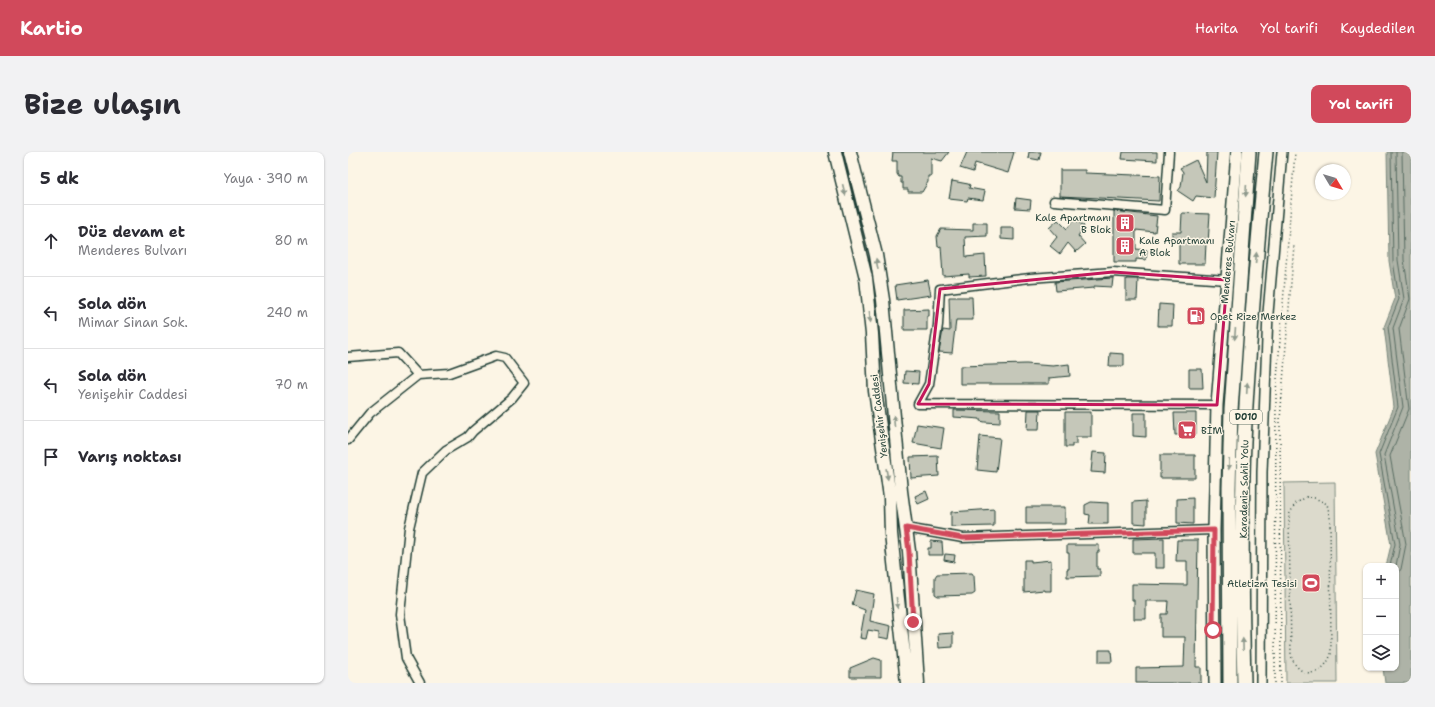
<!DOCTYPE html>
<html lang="tr">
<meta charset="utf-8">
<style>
:root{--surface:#fff;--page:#f2f2f3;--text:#2b2b33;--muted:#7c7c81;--line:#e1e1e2;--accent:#d1495b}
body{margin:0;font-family:"Shantell Sans",sans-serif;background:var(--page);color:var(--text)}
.controls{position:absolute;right:12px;bottom:12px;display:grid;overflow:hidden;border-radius:8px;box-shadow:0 1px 3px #0004}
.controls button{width:36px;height:36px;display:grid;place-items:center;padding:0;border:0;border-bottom:1px solid var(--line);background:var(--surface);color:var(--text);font:20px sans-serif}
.compass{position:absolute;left:967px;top:12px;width:36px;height:36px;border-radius:50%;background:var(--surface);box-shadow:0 1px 3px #0004;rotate:128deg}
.stop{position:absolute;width:12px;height:12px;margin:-9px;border:3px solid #d1495b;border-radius:50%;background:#fff}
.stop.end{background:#d1495b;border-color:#fff;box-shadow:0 1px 4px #0008}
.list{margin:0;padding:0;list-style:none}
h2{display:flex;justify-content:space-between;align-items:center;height:52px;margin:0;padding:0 16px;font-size:17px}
h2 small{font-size:13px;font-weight:400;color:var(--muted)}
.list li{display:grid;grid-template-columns:26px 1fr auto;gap:12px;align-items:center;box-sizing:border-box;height:72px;padding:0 16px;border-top:1px solid var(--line)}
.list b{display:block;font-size:15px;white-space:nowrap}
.list p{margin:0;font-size:13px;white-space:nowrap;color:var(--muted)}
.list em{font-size:13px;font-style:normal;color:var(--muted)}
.icon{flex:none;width:22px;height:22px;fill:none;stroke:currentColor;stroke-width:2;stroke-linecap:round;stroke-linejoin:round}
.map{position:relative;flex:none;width:1063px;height:531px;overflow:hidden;border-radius:8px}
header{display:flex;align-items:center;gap:24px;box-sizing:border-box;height:56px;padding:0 20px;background:var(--accent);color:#fff}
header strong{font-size:19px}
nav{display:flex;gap:22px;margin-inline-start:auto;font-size:14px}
.intro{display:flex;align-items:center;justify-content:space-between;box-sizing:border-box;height:96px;padding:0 24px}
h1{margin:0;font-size:28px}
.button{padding:10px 18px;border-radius:8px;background:var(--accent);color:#fff;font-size:14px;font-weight:700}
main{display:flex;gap:24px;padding:0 24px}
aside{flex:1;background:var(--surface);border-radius:8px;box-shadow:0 1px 3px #0004}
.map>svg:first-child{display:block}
</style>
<header>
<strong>Kartio</strong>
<nav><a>Harita</a><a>Yol tarifi</a><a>Kaydedilen</a></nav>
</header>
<div class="intro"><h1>Bize ulaşın</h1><a class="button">Yol tarifi</a></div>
<main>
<aside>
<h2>5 dk<small>Yaya · 390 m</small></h2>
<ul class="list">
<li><svg class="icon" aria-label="ahead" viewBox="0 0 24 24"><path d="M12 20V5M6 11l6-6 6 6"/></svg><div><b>Düz devam et</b><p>Menderes Bulvarı</p></div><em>80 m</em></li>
<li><svg class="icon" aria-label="left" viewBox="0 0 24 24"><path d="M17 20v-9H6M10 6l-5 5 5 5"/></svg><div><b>Sola dön</b><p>Mimar Sinan Sok.</p></div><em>240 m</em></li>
<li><svg class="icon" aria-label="left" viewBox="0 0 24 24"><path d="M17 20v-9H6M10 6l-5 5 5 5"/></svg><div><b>Sola dön</b><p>Yenişehir Caddesi</p></div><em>70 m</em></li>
<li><svg class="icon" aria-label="arrive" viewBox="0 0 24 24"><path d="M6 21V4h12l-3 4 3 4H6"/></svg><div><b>Varış noktası</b></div></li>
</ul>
</aside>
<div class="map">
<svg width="1063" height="531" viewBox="0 0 1063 531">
<rect width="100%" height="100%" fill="#fcf5e5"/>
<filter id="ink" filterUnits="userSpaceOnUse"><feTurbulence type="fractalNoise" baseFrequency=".025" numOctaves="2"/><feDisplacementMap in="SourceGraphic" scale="8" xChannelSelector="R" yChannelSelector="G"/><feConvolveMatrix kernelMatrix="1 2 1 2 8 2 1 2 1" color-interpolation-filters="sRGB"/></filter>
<g filter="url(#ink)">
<path fill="#dcdacc" stroke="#7e8c80" d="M987 330 989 531H938L936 331Z"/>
<path fill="#aeb3a7" stroke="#758479" d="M1039 0H1063V531H1037L1035 516H1048V414H1038L1043 393 1027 302 1046 255 1036 175 1047 147 1041 109Z"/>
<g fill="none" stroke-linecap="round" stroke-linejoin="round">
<path stroke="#586c62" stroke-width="1" d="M1042 414 1047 392 1031 302 1050 255 1040 175 1051 147 1045 109 1043 0
M1048 414 1052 392 1036 303 1055 255 1045 176 1056 147 1050 108 1048 0
M1048 425 1053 417 1058 392 1042 304 1061 257 1051 177 1062 147 1056 108 1054 0"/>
</g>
<path fill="#c5c7b9" stroke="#1f3d34" d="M545 0H601L594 9 583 6V24H580V30L574 40H560V37H555V31H553V25H551L549 22V9H544Z
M619 0H666L660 21 627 11 625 20 612 16Z
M681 0H693L691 8 680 6Z
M775 0H809V9L774 7Z
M859 0H869L866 46 848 44 845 49 830 39 833 35 835 20 832 16 848 8 858 30Z
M712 18H737V21L812 24 811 49 712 44Z
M604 29 620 32 622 33 621 36 637 39 635 48 620 46 619 49 601 47Z
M668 46 683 48 682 57 667 56Z
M766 59 809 64 807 80 788 78V97L799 98 798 108 788 107V110H766Z
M834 61 862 62 860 91H858L857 112H831V90H824V80H833Z
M726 67 736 74 730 84 737 92 728 100 720 91 712 102 702 94 709 85 701 76 710 68 719 77Z
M625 71H639V84L617 85 618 105 637 103 638 124 621 125V122L595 124 593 94 590 95 589 84 593 77 625 78Z
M653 76H666V88L653 87Z
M765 126 764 135 746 134V136L708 139 707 130Z
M778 127H790L789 148H778Z
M580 128 583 143 549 148 547 133Z
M601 145H624L625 168H608L604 201 591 200 595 178 602 179Z
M811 152 825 153 824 174H810Z
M581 157V164H579V178H556V158Z
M762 201 776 202V214H761Z
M678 212 705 214 721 212 722 224 701 226V232H612V214Z
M841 217H854L855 236H841Z
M557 219 571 220 570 232 556 231Z
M606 258 652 259V271L637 270 632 269V267L606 265Z
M680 258H692L691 278H679Z
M717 260H743V285H728V292H724V295H717Z
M785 261H798V285L785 284Z
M826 261H848V282L827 283Z
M569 272 596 276 593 296 565 291Z
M632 284 652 286 648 320 629 318Z
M745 300 758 301 757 321 743 320Z
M812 303H847V326H812Z
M590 304 591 324 563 326 562 305Z
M578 339 581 347 570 352 567 344Z
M845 346V372L829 371V347Z
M798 349V372L785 371V350Z
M743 350 760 351V372H741L742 363 737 362V353Z
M678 355H717V372H678Z
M646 357V374L603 375V360Z
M816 386V416H807V401H785V387Z
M829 388H850L848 515H853V531H788V516L836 515 837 485H813V462H819L820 449H798V467H786V448H784V432L839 433V409H828Z
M583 389 594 390 595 403H580V396H583Z
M719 393H751V400H749V417H752V424L719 425V417H721V401H719Z
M597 402 607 403 606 410 596 408Z
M676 408H683V410L703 408V439H696V438L676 440Z
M624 421 626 424 627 441 624 443 590 444 587 442V425L589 422Z
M508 438 526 442 522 469 543 474 541 487 531 485V480L520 478 518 487 512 486 517 458 504 453Z
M605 481V495L591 496 590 482Z
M751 498H763L764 510H751Z
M526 506 533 508V525H502V516Z"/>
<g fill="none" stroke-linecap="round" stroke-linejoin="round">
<defs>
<path id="minor" d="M706 49 817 58 821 0
M0 205 50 201 70 223
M869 253 570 252 581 232 590 173 592 137 682 126 765 120 879 128
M0 288 22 261 70 223 101 221 148 204 157 206 176 231 164 246 125 279 120 285 98 298 74 321 61 376 52 462 58 506 72 531
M558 376 615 386 866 378"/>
<path id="tertiary" d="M913 531 914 320 920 161 934 0"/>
<path id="secondary" d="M867 531 866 378 869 253 889 0"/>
<path id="primary" d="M487 0 518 126 524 182 527 239 542 345 543 382 559 531
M502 0 528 103 535 148 553 339 561 399 570 531"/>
<path id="trunk" d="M882 531 881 336 883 258 901 0
M896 531C894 451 893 370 896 289 901 193 909 96 918 0"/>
</defs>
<use href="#minor" stroke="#1f3d34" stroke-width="11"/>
<use href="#tertiary" stroke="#1f3d34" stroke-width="12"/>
<use href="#secondary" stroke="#1f3d34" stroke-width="14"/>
<use href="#primary" stroke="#1f3d34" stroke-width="15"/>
<use href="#trunk" stroke="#1f3d34" stroke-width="16"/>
<path stroke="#1f3d34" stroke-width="1.5" stroke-dasharray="1 3" stroke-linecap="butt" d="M958 345 967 346 979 352 982 365 983 502C975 526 950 528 943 503L941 363 947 352Z
M927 531 928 240 947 0
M933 531 932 268 946 93"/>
<use href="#minor" stroke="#fcf5e5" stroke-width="8"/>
<use href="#tertiary" stroke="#fcf5e5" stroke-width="9"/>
<use href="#secondary" stroke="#fcf5e5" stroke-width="11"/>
<use href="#primary" stroke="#fcf5e5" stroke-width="12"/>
<use href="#trunk" stroke="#fcf5e5" stroke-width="13"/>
</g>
<defs><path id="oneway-solid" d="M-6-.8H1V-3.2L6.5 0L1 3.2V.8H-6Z"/></defs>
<g fill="#8e998c">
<use href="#oneway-solid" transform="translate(496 38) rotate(76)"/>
<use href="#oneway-solid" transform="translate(898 39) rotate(94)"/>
<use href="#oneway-solid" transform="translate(908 106) rotate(-85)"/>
<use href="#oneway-solid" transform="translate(529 112) rotate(-100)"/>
<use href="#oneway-solid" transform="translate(522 165) rotate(84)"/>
<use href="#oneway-solid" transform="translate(887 182) rotate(94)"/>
<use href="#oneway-solid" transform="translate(899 236) rotate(-87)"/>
<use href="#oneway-solid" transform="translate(546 269) rotate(-95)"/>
<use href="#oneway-solid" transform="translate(881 312) rotate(92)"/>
<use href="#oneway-solid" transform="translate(539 322) rotate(81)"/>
<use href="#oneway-solid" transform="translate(549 451) rotate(84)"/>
<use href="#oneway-solid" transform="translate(895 492) rotate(-92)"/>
</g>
</g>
<g fill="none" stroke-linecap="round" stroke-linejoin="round" filter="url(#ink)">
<path stroke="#d1495b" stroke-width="5" d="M565 470 561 400 558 376 615 386 866 378 865 478"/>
</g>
<path fill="none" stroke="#c2185b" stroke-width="3" stroke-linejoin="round" d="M765 120 879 128 869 253 570 252 581 232 592 137Z"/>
<defs>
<symbol id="building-square" viewBox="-11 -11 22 22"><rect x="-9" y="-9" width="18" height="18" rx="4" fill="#d1495b" stroke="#fcf5e5"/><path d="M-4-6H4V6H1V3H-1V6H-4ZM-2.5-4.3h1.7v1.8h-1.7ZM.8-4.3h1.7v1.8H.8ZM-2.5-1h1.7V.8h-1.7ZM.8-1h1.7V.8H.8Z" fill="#fff"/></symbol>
<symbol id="fuel-square" viewBox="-11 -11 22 22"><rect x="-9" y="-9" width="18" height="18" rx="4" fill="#d1495b" stroke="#fcf5e5"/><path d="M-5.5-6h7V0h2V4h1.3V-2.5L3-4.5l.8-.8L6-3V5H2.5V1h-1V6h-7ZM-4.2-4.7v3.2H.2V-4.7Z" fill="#fff"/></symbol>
<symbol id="supermarket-square" viewBox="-11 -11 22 22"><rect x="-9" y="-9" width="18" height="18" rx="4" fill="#d1495b" stroke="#fcf5e5"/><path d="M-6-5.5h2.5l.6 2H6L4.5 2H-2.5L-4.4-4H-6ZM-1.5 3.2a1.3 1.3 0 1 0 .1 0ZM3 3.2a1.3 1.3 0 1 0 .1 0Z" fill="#fff"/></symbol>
<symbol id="stadium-square" viewBox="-11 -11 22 22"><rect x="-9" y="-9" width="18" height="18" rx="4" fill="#d1495b" stroke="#fcf5e5"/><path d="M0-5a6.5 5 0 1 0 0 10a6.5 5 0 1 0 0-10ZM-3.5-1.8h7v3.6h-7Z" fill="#fff"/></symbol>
</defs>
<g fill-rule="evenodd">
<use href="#building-square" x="766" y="60" width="22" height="22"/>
<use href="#building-square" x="766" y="83" width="22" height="22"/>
<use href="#fuel-square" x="837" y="153" width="22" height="22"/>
<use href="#supermarket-square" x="828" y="267" width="22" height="22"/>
<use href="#stadium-square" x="952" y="420" width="22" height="22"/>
</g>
<g text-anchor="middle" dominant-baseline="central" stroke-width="3" stroke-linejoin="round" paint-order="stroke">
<rect fill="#fcf5e5" stroke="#617469" stroke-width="1" x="882" y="258" width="32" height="14" rx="3"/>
<g font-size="9" font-weight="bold" fill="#1f3d34">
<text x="898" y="265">D010</text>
</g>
<g font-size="10" fill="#1f3d34" stroke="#fcf5e5" text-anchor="start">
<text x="763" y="65" text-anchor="end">Kale Apartmanı<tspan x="763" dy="12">B Blok</tspan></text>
<text x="791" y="88">Kale Apartmanı<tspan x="791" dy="12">A Blok</tspan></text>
<text x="862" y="164">Opet Rize Merkez</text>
<text x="853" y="278">BİM</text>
<text x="949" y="431" text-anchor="end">Atletizm Tesisi</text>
</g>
<g font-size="10" fill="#1f3d34" stroke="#fcf5e5">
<text transform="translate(880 110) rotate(-85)">Menderes Bulvarı</text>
<text transform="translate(531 264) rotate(-97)">Yenişehir Caddesi</text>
<text transform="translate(896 337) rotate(-89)">Karadeniz Sahil Yolu</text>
</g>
</g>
</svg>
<div class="controls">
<button>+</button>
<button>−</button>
<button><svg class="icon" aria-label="layers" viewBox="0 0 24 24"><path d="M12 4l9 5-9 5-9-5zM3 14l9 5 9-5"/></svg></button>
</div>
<svg class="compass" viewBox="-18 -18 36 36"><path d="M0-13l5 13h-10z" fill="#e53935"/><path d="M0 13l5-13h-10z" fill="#7c7c81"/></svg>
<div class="stop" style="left:865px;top:478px"></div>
<div class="stop end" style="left:565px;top:470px"></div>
</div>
</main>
